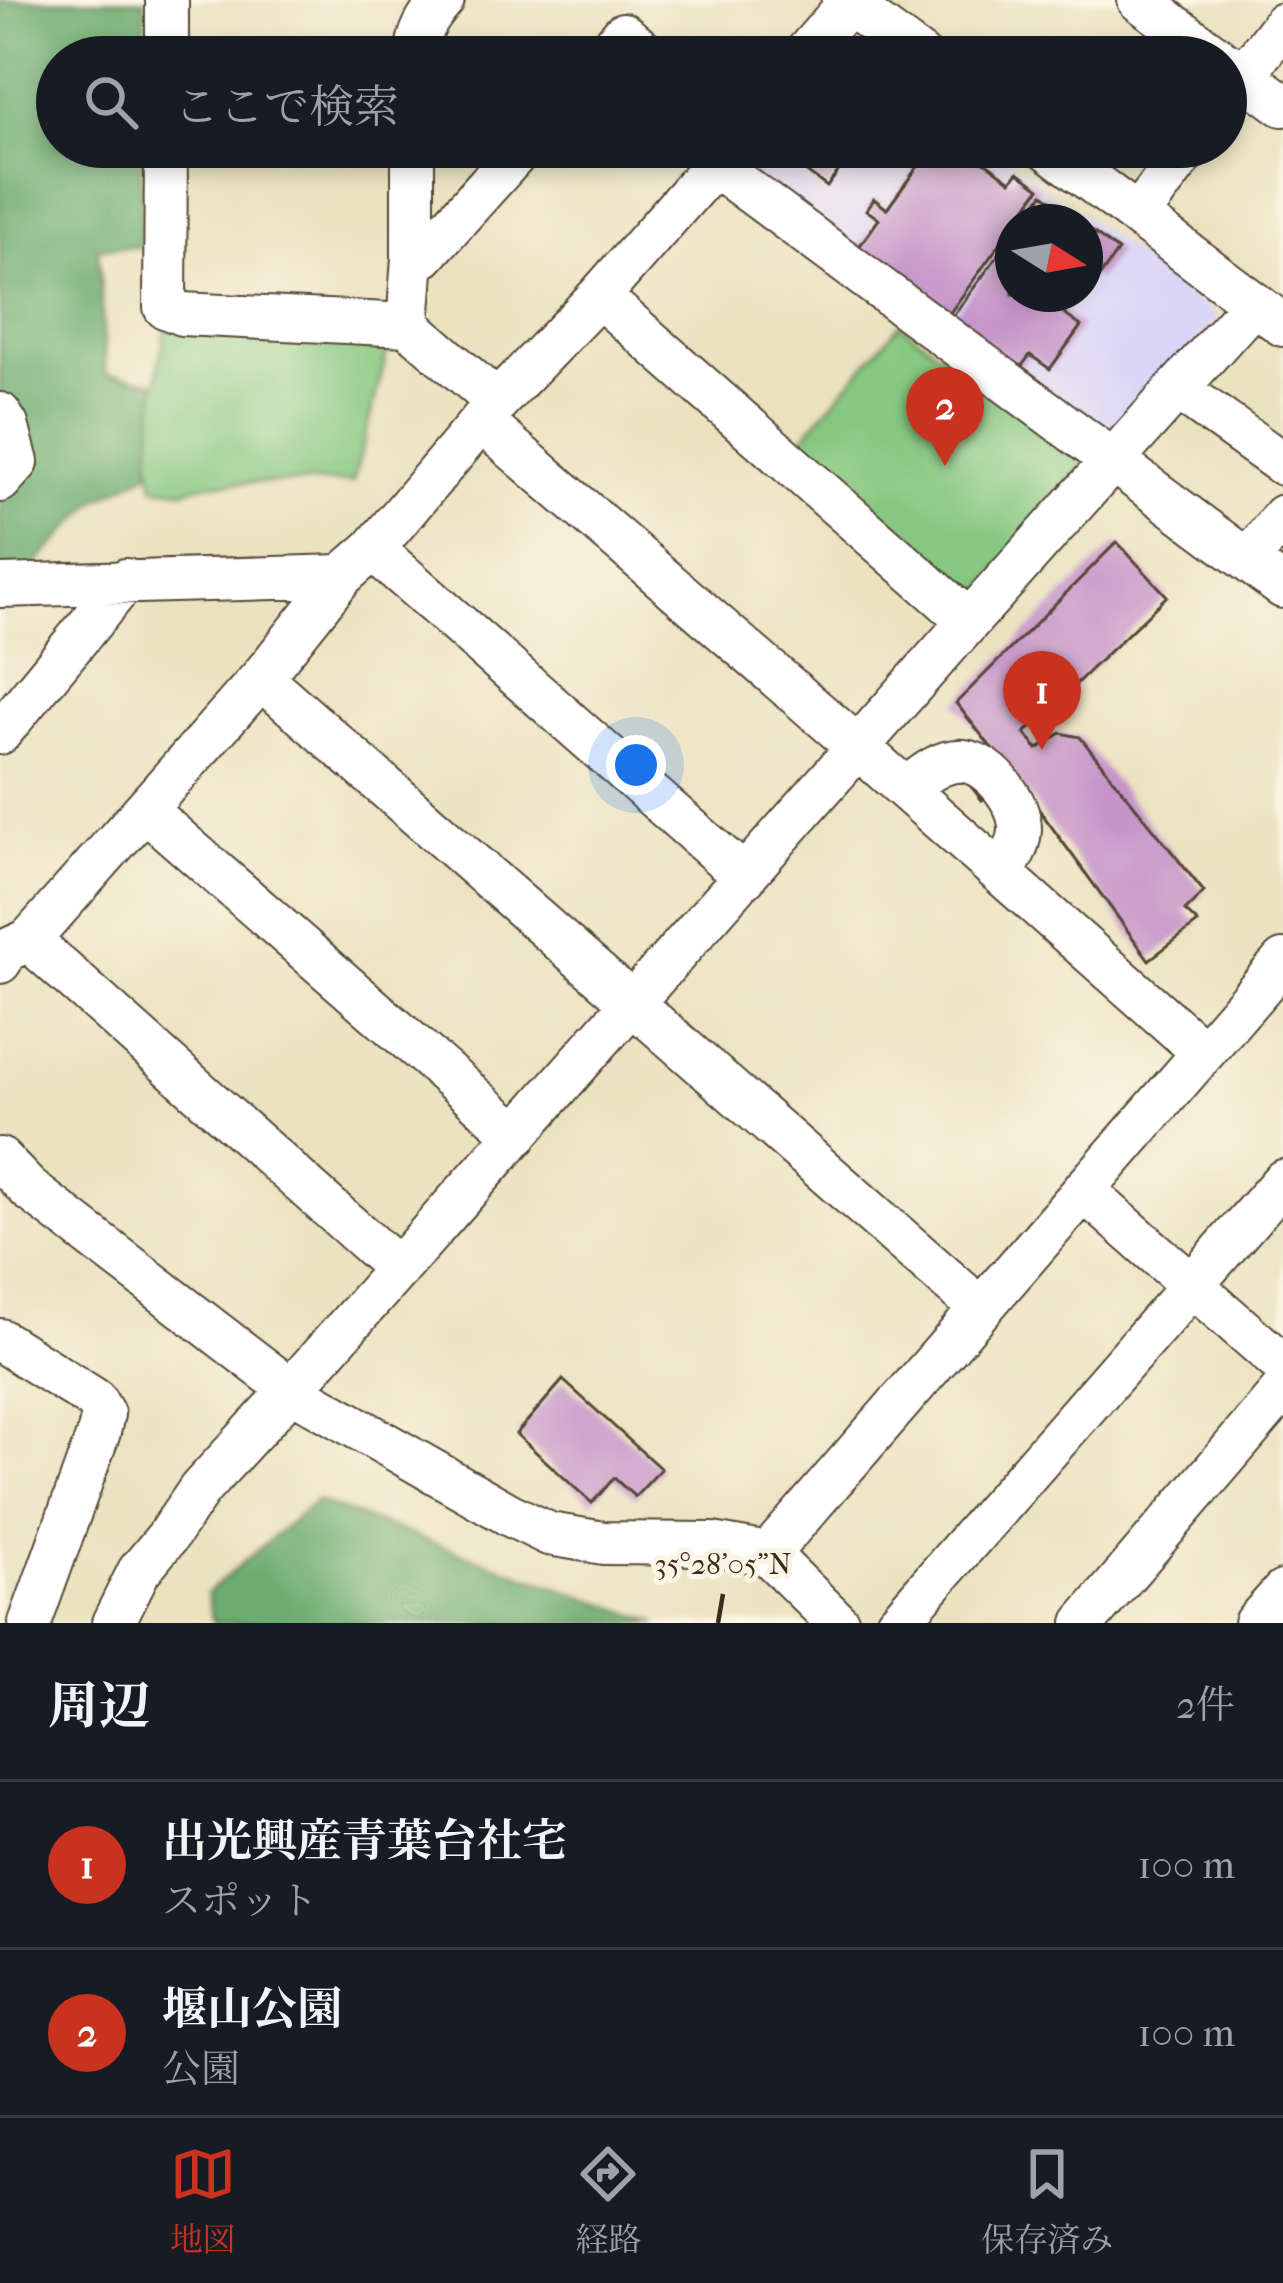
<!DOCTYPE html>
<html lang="ja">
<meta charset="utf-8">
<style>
:root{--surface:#171b24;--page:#242831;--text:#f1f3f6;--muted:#9ea1a6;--line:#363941;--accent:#c8321e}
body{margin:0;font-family:"IM FELL French Canon","Noto Serif JP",serif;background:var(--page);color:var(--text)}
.compass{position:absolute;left:995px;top:204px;width:108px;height:108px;border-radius:50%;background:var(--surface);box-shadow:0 6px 18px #0003;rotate:101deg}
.you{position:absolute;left:636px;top:765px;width:42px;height:42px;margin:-30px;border:9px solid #fff;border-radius:50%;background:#1a73e8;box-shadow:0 0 0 18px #1a73e833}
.badge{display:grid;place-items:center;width:78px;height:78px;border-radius:50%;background:var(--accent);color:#fff;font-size:39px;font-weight:700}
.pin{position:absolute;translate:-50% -99px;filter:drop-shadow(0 3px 6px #0008)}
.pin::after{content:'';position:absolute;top:63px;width:42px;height:36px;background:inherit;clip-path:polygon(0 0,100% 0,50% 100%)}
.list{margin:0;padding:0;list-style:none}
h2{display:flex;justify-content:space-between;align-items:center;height:156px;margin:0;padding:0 48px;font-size:51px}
h2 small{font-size:39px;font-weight:400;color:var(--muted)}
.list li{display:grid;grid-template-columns:78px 1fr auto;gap:36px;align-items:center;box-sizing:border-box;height:168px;padding:0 48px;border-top:3px solid var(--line)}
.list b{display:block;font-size:45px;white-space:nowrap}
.list p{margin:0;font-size:39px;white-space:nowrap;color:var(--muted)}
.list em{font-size:39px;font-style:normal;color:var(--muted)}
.icon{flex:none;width:66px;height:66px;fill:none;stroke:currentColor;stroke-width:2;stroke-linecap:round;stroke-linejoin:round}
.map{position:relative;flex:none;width:1283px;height:1623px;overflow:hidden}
.search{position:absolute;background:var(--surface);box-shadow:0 6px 18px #0003;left:36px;right:36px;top:36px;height:132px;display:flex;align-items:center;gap:30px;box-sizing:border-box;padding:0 42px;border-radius:66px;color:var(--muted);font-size:45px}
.sheet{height:492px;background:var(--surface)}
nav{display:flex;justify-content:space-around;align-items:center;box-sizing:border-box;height:168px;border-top:3px solid var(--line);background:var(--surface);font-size:33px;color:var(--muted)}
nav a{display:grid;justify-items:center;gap:6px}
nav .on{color:var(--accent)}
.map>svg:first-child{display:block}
</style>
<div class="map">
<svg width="1283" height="1623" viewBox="0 0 1283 1623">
<rect width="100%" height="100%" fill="#fcf5e5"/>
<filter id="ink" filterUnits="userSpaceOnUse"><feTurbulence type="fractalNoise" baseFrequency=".00833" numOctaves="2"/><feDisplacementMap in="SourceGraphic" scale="24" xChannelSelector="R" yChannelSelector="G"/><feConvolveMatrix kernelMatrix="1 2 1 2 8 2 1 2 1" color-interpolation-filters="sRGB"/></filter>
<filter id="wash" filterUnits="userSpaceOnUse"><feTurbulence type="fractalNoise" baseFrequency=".004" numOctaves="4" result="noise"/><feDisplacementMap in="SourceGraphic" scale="48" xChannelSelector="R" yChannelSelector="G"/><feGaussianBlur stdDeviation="2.7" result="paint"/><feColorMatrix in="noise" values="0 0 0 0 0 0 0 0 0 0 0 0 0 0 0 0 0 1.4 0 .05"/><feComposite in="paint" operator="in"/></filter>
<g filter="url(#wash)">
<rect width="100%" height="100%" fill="#ebe2c0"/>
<path fill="#dbd6f7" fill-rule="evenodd" d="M746 147H992L1219 317 1115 438 740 169ZM1013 222H1085V294H1013Z"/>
<path fill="#86c881" stroke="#607950" stroke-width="3" d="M900 324 1082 458 1083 473 975 598H959L791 451Z
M166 327 392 334 353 482 213 483 183 490 155 487C142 454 159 364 166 327Z"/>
<path fill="#6cac6f" stroke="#546b46" stroke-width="3" d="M0 0H145L144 57H57V147H142L140 247 98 248 106 373 156 382 149 472 96 501 31 569 0 571Z
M316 1501 658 1623H213L207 1593Z"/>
<g id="blocks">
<path fill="#c694c9" d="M799 147H856L827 187 790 160Z
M932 147H964L1011 181 1018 172 1040 188 947 317 856 251 879 219 866 210 874 199 887 209Z
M1043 194 1080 222H1023Z
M1085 226 1118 251 1097 280 1091 275 1085 284Z
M1013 235V294H1078L1064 314 1081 326 1050 369 1030 355 1021 367 953 316Z
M1117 542 1167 596 1025 733 1037 749 1061 733 1080 737 1204 892 1185 911 1198 923 1149 960 1013 774 982 800 965 779 995 752 956 703Z
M563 1380 661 1469 635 1497 614 1478 592 1503 516 1434Z"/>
</g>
</g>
<g filter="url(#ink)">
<use href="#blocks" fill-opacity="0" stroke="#554636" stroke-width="3"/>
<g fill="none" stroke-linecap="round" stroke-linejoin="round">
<defs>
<path id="minor" d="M843 0 921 57
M1139 0 1217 57
M167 57V0
M416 57C418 33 427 18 443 0
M603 57 623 34 650 57
M802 57 848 4
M1226 63 1283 105
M1226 98 1283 24
M166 147 165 307 182 314 408 325 497 402
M1046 147 1283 325
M714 165 1283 587
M1139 214 1189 147
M413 258 424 256 522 147
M599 296 969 621
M408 325 413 258V147
M1178 389 1283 464
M0 414 7 425 17 462 0 481
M482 422 859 748 1203 1052
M373 549 745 877
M1248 561 1283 516
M0 586 342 576
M261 678 981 1309
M0 733 126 580
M906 789C922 776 941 759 964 761 992 764 1021 804 1020 830 1019 847 1010 860 1001 873
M145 810 517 1135
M29 940 398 1269
M0 962 7 950 29 940 261 678 342 576 373 549 497 402 599 296 714 165 727 147
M0 1159 29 1189 291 1390 510 1515 549 1534 604 1543 712 1544 768 1554 838 1623
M1083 1190 1283 1365
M0 1340 95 1400 103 1414 99 1432 30 1623
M768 1554 1283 961
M113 1623 139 1571 167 1537 200 1489 291 1390 969 621 1253 304
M897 1623 1283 1181
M1084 1623 1283 1390
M1255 1623 1283 1592"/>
</defs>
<use href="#minor" stroke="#554636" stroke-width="46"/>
<use href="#minor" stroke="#fff" stroke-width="42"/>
</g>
</g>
<path fill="none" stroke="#3b2a1e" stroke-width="4.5" d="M718 1623 723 1594"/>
<g font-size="30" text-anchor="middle" fill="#3b2a1e" stroke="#fcf5e5" stroke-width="10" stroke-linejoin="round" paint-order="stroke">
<text x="723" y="1574">35°28'05"N</text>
</g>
</svg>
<svg class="compass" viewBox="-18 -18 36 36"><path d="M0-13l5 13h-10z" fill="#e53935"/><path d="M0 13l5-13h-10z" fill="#9ea1a6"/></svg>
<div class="you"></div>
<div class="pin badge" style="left:1042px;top:750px">1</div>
<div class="pin badge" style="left:945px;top:466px">2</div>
<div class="search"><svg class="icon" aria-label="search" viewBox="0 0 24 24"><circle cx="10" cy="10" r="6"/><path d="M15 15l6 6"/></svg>ここで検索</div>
</div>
<section class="sheet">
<h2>周辺<small>2件</small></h2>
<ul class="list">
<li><span class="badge">1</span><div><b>出光興産青葉台社宅</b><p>スポット</p></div><em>100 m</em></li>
<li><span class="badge">2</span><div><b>堰山公園</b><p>公園</p></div><em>100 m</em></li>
</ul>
</section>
<nav>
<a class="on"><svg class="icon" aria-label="map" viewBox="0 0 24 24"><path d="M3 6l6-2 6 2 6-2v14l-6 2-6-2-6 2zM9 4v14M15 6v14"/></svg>地図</a>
<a><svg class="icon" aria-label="directions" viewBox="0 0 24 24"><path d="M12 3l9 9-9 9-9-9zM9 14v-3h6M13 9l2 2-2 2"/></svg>経路</a>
<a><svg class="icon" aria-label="saved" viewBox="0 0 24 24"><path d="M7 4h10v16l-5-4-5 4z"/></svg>保存済み</a>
</nav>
